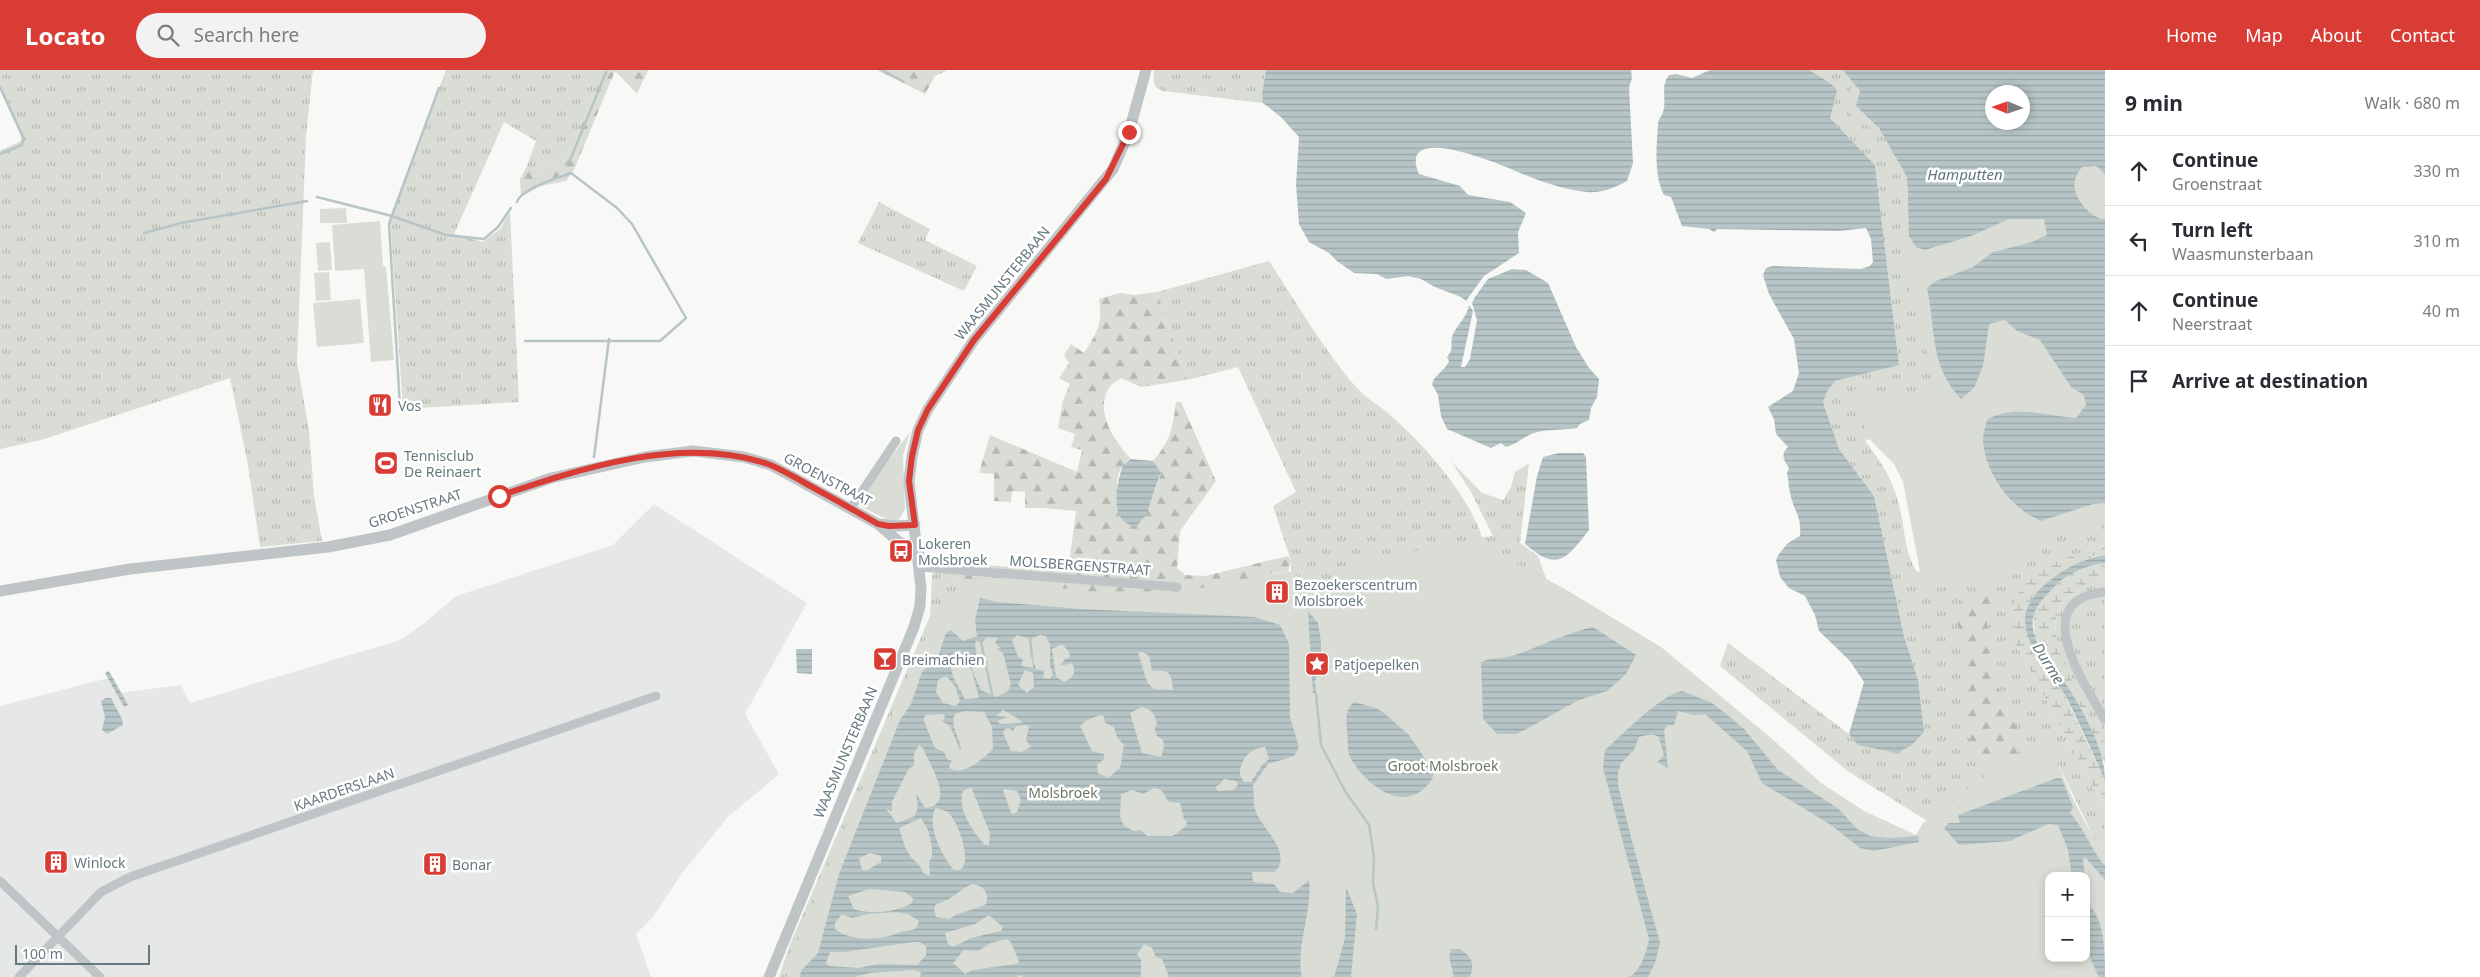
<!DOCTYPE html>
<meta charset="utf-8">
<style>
:root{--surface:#fff;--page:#f2f2f3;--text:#2b2b33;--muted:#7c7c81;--line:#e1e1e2;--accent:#d93c35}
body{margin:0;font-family:"Noto Sans",sans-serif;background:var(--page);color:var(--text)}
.controls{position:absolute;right:15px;bottom:15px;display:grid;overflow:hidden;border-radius:10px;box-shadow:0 2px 8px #0003}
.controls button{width:45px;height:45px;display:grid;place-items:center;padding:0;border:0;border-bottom:1px solid var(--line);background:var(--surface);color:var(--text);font:25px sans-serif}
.compass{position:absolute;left:1985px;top:15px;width:45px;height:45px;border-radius:50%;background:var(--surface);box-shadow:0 2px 8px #0003;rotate:272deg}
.scale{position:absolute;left:15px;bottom:12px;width:135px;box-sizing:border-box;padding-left:5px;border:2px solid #65797f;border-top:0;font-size:14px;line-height:18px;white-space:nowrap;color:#65797f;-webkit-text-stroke:4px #fff;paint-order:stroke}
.stop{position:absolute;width:15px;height:15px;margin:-11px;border:4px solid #d93c35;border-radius:50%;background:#fff}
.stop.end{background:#d93c35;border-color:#fff;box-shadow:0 1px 5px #0008}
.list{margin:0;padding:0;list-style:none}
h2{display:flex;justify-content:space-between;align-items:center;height:65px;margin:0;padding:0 20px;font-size:21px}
h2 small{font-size:16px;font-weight:400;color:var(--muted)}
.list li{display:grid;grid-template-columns:32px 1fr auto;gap:15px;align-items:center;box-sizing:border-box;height:70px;padding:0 20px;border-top:1px solid var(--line)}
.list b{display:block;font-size:19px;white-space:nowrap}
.list p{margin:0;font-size:16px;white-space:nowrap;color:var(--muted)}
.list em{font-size:16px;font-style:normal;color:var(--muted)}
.icon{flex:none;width:28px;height:28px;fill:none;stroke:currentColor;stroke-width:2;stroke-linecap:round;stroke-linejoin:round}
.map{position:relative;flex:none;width:2105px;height:907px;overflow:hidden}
header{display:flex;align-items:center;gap:30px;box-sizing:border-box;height:70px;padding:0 25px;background:var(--accent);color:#fff}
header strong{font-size:24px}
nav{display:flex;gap:28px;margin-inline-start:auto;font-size:18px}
.search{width:350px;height:45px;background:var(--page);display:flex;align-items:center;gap:12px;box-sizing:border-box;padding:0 18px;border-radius:28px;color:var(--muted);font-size:19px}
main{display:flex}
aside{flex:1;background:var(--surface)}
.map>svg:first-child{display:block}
</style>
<header>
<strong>Locato</strong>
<div class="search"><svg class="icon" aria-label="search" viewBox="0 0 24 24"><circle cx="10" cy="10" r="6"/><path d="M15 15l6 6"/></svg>Search here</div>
<nav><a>Home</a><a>Map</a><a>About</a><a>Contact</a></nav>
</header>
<main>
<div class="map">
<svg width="2105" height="907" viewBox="0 0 2105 907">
<defs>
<pattern id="grass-tufts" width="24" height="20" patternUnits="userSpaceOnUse" patternTransform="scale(1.25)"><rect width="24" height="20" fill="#d9ddd5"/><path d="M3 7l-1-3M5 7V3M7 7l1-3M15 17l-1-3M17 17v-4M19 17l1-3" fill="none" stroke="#b4b8b2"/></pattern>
<pattern id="forest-firs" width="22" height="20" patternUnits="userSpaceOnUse" patternTransform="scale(1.25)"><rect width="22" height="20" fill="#d9ddd5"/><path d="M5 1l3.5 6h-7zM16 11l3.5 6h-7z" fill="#b4b8b2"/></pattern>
<pattern id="wetland-marsh" width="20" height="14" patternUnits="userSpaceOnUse" patternTransform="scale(1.25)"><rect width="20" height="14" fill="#d9ddd5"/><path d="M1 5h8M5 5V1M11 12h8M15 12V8" fill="none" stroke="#b4b8b2"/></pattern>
<pattern id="water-rules" width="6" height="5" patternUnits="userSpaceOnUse" patternTransform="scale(1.25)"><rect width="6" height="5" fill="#b7c5c7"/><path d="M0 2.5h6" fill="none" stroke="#98a5a7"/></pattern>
</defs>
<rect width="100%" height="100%" fill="#f8f8f6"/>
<path fill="#e6e8e7" d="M654 434 807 533 745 644 779 704 728 747 682 803 654 846 636 864 651 907H0V636L112 607 119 623 181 615 190 633 400 570 426 552 456 526 613 475Z"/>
<path fill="url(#grass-tufts)" d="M0 0H313L306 66 297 292 309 360 314 426 322 471 260 477 248 395 230 308 41 370 0 379V81L23 70 0 20Z
M446 0H605L565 91 532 100 527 96 536 71 504 52 454 164 483 172 500 159 510 142 519 332 403 339 390 147Z
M1154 0H1266L1262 24 1263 33 1163 21C1152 17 1153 11 1154 0Z
M1809 0H1843L1852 10 1907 107V148L1961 329 1865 371C1881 391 1893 410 1899 435 1905 457 1904 482 1917 502L2105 433V476C2068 484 2040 498 2016 528V574L2105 739V784L2095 770 2059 696 1929 752 1849 702 1720 596 1728 573 1849 664 1858 675 1918 610 1904 566 1874 426 1839 379 1823 332 1827 322 1835 311 1899 294 1875 95 1830 48V13Z
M879 132 930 159 925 170 977 196 964 221 858 173Z
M1269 191C1296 231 1328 288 1361 322 1370 331 1382 337 1391 346 1424 374 1469 426 1482 467L1493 466 1471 422 1451 391 1482 423 1503 430 1511 417 1515 402 1529 393 1520 473 1538 486 1547 511 1318 528 1291 519V491L1273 436 1296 422 1238 297 1187 310 1157 222Z
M938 491 952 492 960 521 787 907H779L789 877 930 546 932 506Z
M2105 511V670C2077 619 2009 531 2105 511Z"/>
<path fill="url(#forest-firs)" d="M605 0H648L637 24 615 1 574 100 566 111 541 116 521 127 520 109 527 96 532 100 565 91Z
M877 0H948L935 6 925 24Z
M1157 222 1187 310 1141 317 1121 308C1118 311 1111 314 1109 318 1094 341 1115 372 1131 389 1110 398 1117 435 1123 450L1137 456C1143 452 1160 410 1161 402L1153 391C1170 372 1173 357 1176 332H1181L1216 411 1180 461 1177 498 1185 505 1205 506 1288 486 1291 491 1288 501 1269 504 1257 525 960 521 952 492 1068 502 1076 441 1045 438H1025V422L1012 421 1011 432 994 431V404L979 403 990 365 1077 402 1082 380 1071 377 1075 364 1058 358 1063 331 1070 314 1059 308 1069 293 1064 285 1071 274 1084 283C1097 262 1103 255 1099 229L1120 223 1134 225Z
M1976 520 1987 523 1996 534 1987 551 1992 598 2003 631 2026 676C2011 692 1994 693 1974 690L1970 678 1965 635 1968 601 1966 580 1956 550 1962 529Z"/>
<path fill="url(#wetland-marsh)" d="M2105 476V485L2094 486 2051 509 2025 549 2042 592 2064 624 2105 710V739L2016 574C2013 559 2009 542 2016 528 2032 497 2074 483 2105 476Z
M2105 493V511C2022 528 2062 594 2090 643 2094 651 2103 661 2105 670 2105 676 2105 686 2105 693L2035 566C2034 557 2032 548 2035 539 2045 516 2081 495 2105 493Z"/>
<path fill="#d9ddd5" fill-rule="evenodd" d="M1842 0H2105V452C2060 460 2022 480 1995 517H1923L1903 412 1894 394 1871 371 1863 354 1853 319 1939 328 1902 188 1903 138 1909 126V118L1905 103 1897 82 1884 67 1848 43 1847 34 1854 8ZM1992 22H2022V52H1992Z
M346 138 347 153H320V139Z
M380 151 383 196 386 197 394 290 371 292 364 199 335 201 332 155Z
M330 172 332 200 318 201 316 173Z
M329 202 331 230 316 231 314 203Z
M360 229 364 273 317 277 313 233Z
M910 362 903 385 905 439 898 451H890L860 436 873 411Z
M1474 471 1565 519 1661 577 1770 667 1821 713 1864 741 1916 765 1923 753 1983 708 1990 694 2049 673C2065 711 2081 751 2105 784V907H787L795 877 929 559 939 539 949 525 959 518 992 508H1004L1086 522 1188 523 1200 518 1288 501 1312 513 1317 524 1339 499 1404 483ZM2049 806H2086V888H2049Z"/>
<path fill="url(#water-rules)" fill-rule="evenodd" d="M1266 0H1631L1632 8 1629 17 1633 93 1627 111C1617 117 1599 124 1587 122 1564 120 1539 111 1518 102 1502 95 1396 50 1419 104L1460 116 1468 125 1510 132 1526 143 1518 162 1519 183 1484 206 1466 231 1461 227 1435 217 1421 209 1408 206 1386 209 1377 204 1354 203 1337 191 1329 183 1309 172 1299 154 1296 114 1299 67 1281 47 1263 33 1262 24Z
M1710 0H1809L1830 13 1837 20 1830 48 1875 95 1899 295 1835 311 1827 322 1823 332 1839 379 1874 426 1904 566 1918 610 1924 662 1912 675 1897 683 1858 675 1849 664 1864 612 1850 591 1819 561 1815 545 1805 526 1789 518 1780 507 1776 490 1779 484 1788 473 1800 466C1802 446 1794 442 1790 423 1788 417 1789 410 1787 403L1789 398C1784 390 1780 385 1788 377L1776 364 1774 349 1768 337 1793 321 1799 303 1794 269 1769 224 1763 205 1766 198 1773 196 1861 199 1870 196 1873 192 1871 169 1866 158 1839 161 1717 159 1714 162 1709 159 1682 156 1671 127 1664 125C1653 103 1657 75 1658 53 1659 48 1662 46 1663 42 1667 30 1660 16 1669 5L1676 4 1692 8Z
M1843 0H2105V104L2096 96 2082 97C2077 104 2073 110 2075 120 2077 131 2093 150 2105 149V433L2093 434 2041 451C2011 439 1984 402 1983 369 1983 363 1986 355 1987 350 2012 334 2048 346 2076 348L2086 335 2084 325 2071 317 2040 270 2017 261 2005 250 1989 254 1983 296 1974 318 1961 329C1929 295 1936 260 1927 218L1936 211 1973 197 1993 182 2032 172 2047 165 2044 149H2009L1971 166 1925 180 1916 177 1909 166 1907 107 1879 58 1856 36 1860 21ZM1992 22H2022V52H1992Z
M1512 199 1526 200 1548 213 1576 277 1589 298 1599 309 1597 327 1591 338 1589 350 1580 354 1577 358C1564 360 1546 359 1534 363 1523 367 1517 374 1506 377L1501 373 1491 378 1447 359 1441 346 1438 325 1432 314C1435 304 1445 301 1449 291L1447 287C1455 278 1449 274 1453 264 1458 254 1467 247 1469 235L1473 241 1461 297H1465L1470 289 1477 250 1472 233 1475 227 1488 209Z
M1559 383H1583L1586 387 1589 460C1567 488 1558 503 1525 474L1537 406 1543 387Z
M1131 389 1153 391 1161 402 1146 445 1137 456C1107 455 1117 412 1123 395Z
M2105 485V493C2086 495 2064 505 2051 520 2044 528 2035 536 2033 548 2029 575 2059 600 2071 622 2086 647 2105 680 2105 710 2092 682 2080 654 2066 627 2052 602 2027 581 2025 551 2024 519 2077 488 2105 485Z
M980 528 997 532 1081 539 1255 547 1280 555 1289 574 1290 647 1299 677 1294 686 1268 694 1253 715C1254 723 1253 735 1256 742 1263 760 1293 783 1275 802H1252L1253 812 1274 814 1280 822 1293 823 1309 810C1313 843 1295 875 1302 907H1169L1162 889 1156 887 1152 878 1144 874 1137 884 1141 890V907H1024L1021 905 1017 907H920L921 902 914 900 870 903 855 907H800L801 901 818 883 839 804 900 650 911 634 922 602 939 584 946 563 951 560 963 571 977 566 975 550ZM1017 565 1030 569 1040 565 1046 566 1050 575V596L1053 604 1050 609 1043 608 1044 601 1036 599 1032 587 1033 598 1021 596 1023 589 1018 587 1012 570ZM987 567 998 568 995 573 1001 578 997 579 1003 583 1011 614 1008 621 997 627 981 620 973 602 972 594 977 589 975 574 976 571 983 572ZM1062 574 1069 582 1070 588 1065 589 1060 596 1072 593C1077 603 1073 608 1064 612L1056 607 1052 579ZM960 580 972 601 979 628 965 629 953 607 950 594ZM1138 582H1143L1149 586 1152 601C1169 599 1172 603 1173 620L1154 619 1147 612ZM1025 600 1033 603 1034 617 1027 623 1018 615ZM946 606 955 616 960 631 956 636 943 633 936 622 938 610ZM1142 637C1152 639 1154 644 1157 653L1155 659 1156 665 1163 670 1164 677 1161 687 1142 683 1130 643ZM1003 640 1017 648 1023 653 1000 654 997 651 1008 647 996 646ZM965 641 984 642 992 657 993 679C984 688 960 709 949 697L952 691 947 689 944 682 935 678 923 649 926 645 944 644 945 648 942 651 950 656 961 682C961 667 949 657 955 644ZM1100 645 1104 646 1105 653 1114 657 1117 667 1124 675 1120 698 1108 708 1098 703 1097 695 1104 689V684L1092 681 1080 656 1085 651ZM1026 655 1029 656 1026 670 1031 677 1021 682 1011 681 1003 663 1005 659 1009 658 1013 661 1016 656ZM919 675 923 678C930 696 957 735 925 738L916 723 918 737 915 746 897 753 886 739 892 741V732L908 700 914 695V684ZM1265 677 1269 689 1262 695 1251 712H1244L1240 706C1239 690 1250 678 1265 677ZM1224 709 1236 711 1238 715 1233 720 1218 721 1215 717 1219 715ZM971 717 990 763 989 775H985C973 761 957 740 963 721ZM1154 718 1161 720 1169 732 1180 733 1184 749 1187 751 1186 756 1173 766H1147L1141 760 1134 761 1124 756 1120 747 1121 724 1132 720 1143 724ZM1005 719 1017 721 1021 730 1017 742 1014 744 1011 743 1003 720ZM936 738 948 742C958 752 973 791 960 800H954C943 789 925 752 936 738ZM921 748 928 760 932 777V786L929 792 930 806 923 803 920 796 911 787 905 777 899 758ZM870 783 881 786V792L866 801 862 800 859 788ZM972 814C984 815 991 825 985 835L956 845 949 849 936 847 934 839 936 834C951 831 958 820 972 814ZM869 819 905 822 913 828 912 833C898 842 870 845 854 839L848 826ZM896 842 908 844 919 851 916 858C910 862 904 860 898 863 881 870 850 872 835 859V853L842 844 852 848 868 844ZM989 845 1003 857 1001 861 971 868 953 877 948 874 945 863 975 854ZM1006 869 1010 871 1019 891 1017 894 972 900 965 904 953 893 964 880 978 881 991 873ZM913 872H920L926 876V885L917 895 878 894 859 898 829 896 826 893 830 882H845Z
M1308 541 1318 553 1321 572V595L1315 611 1316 624 1313 623Z
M1593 557 1636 585 1626 604 1607 621 1579 630 1517 664H1497L1483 649 1481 592C1493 587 1504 589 1515 585 1541 576 1566 563 1593 557Z
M796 579H812V604L797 603Z
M109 601 128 635 124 637 105 603Z
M1682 621 1712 633 1725 643 1744 659 1778 700 1839 739 1857 759 1870 766 1888 768 1918 766 1919 772 1874 781 1860 778 1831 755 1762 713 1747 681 1705 644 1694 645 1678 641 1674 655H1668L1664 660 1668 698 1657 692 1664 686 1659 667C1653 663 1646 665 1639 667L1634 680 1621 693 1618 703V715L1633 775 1660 873 1655 893 1648 907H1629C1642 899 1646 883 1649 869L1603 698 1605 680C1622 665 1662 624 1682 621Z
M105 628H111L122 649 123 655 107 664 102 660 105 647 101 631Z
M1354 632 1376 638 1384 643 1409 665 1434 702C1432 712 1429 714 1422 720 1397 741 1362 710 1350 687 1347 680 1348 669 1347 660 1346 649 1345 640 1354 632Z
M2057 708 2062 709 2073 737 2070 743C2084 758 2091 780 2105 796V810L2085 787 2083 790 2085 806H2072L2068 780 2058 755 2048 754 2010 771 1959 775 1944 758 1949 753H1960L1958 745Z
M2086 811 2091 838C2105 851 2105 888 2105 907H2099L2091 890 2086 870Z
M1346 817 1357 844 1351 907H1334L1345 868Z
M1451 879H1460C1472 887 1475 893 1470 907H1454L1449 887Z"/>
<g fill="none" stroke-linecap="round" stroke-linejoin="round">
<path stroke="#b7c5c7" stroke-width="2.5" d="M882 0 904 12
M0 17 23 67 22 75 0 84
M566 94 571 88 606 2
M317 127 392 146 446 165 484 169 498 157 511 138
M517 132C520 119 558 108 571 103L617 138 632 154 686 248 660 271H525
M144 163 181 153 307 131
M400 337 389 154 439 18
M594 387 609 269
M1030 569 1032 587
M981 572 992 624
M977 589 987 592
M1316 624 1321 675 1345 721 1369 755 1374 787 1373 813 1378 836 1376 859"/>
<path stroke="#bfc5c7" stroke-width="9" d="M851 438 896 371
M920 497 1177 517
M2105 522C2026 530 2085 614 2105 650
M0 811 100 907
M19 907 101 822 130 807 656 626"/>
<path stroke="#bfc5c7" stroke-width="11" d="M878 454 897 456 915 455
M0 521 130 499 328 477 390 465 551 408 645 387 693 381 744 387 771 395 878 454 898 471 919 484
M769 907 914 557 920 536 921 518 909 411 912 386 918 360 928 339 974 270 1113 99 1129 62 1146 0"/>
</g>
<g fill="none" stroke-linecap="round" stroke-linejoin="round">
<path stroke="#d93c35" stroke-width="6" d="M499 426C582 398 682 365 768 394 781 399 794 407 805 413 830 427 854 440 878 454L889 456 915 455 909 411 912 386 918 360 928 339 974 270 1106 109 1129 62"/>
</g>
<defs>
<symbol id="restaurant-square" viewBox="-11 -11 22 22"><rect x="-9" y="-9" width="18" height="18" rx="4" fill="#d93c35" stroke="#fff"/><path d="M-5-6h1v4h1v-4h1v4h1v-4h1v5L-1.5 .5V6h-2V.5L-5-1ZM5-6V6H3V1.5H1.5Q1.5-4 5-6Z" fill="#fff"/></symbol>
<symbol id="stadium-square" viewBox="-11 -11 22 22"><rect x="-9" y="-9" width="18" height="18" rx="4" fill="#d93c35" stroke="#fff"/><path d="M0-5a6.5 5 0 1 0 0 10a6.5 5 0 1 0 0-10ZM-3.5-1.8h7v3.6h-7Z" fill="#fff"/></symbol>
<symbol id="bus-square" viewBox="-11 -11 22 22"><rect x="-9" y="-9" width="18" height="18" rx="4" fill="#d93c35" stroke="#fff"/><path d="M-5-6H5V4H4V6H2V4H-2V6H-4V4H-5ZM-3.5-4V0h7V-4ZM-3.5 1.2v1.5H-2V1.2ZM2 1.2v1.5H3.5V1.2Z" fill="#fff"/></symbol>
<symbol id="building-square" viewBox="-11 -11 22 22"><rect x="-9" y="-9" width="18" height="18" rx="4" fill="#d93c35" stroke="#fff"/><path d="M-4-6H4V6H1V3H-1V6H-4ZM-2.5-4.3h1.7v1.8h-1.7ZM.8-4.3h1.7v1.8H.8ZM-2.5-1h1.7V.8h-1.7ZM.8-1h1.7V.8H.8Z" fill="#fff"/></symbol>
<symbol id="bar-square" viewBox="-11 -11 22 22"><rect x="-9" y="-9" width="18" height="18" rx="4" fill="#d93c35" stroke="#fff"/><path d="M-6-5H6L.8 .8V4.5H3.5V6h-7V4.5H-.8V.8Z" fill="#fff"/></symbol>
<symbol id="sight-square" viewBox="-11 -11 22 22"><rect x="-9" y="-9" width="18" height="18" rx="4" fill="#d93c35" stroke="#fff"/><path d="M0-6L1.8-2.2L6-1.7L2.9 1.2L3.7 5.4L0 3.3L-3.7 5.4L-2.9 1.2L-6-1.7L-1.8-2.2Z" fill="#fff"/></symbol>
</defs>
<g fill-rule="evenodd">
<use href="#restaurant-square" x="366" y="321" width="28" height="28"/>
<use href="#stadium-square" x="372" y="379" width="28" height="28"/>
<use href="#bus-square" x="887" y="467" width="28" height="28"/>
<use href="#building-square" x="1263" y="508" width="28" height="28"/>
<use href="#bar-square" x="871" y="575" width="28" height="28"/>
<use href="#sight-square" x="1303" y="580" width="28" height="28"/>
<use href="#building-square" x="42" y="778" width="28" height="28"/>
<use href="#building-square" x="421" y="780" width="28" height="28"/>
</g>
<g text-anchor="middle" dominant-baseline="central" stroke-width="5" stroke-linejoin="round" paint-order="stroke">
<g font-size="14" fill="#65797f" stroke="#fff">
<text transform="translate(1002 213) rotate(-51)">WAASMUNSTERBAAN</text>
<text transform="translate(828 409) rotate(28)">GROENSTRAAT</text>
<text transform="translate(415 438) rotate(-18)">GROENSTRAAT</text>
<text transform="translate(1080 495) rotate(4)">MOLSBERGENSTRAAT</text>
<text transform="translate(845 682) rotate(-67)">WAASMUNSTERBAAN</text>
<text transform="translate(344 719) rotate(-19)">KAARDERSLAAN</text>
</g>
<g font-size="14" fill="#65797f" stroke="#fff" text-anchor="start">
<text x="398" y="335">Vos</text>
<text x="404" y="385">Tennisclub<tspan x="404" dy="16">De Reinaert</tspan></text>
<text x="918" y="473">Lokeren<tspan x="918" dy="16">Molsbroek</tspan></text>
<text x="1294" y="514">Bezoekerscentrum<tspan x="1294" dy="16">Molsbroek</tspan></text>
<text x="902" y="589">Breimachien</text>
<text x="1334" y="594">Patjoepelken</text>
<text x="74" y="792">Winlock</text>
<text x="452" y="794">Bonar</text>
</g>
<g font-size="14" fill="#6b7864" stroke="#fff">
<text x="1443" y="695">Groot Molsbroek</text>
<text x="1063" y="722">Molsbroek</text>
</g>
<g font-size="15" font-style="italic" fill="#607879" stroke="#fff">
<text x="1965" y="104">Hamputten</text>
<text transform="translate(2049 593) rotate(58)">Durme</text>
</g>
</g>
</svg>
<div class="controls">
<button>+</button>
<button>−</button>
</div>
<svg class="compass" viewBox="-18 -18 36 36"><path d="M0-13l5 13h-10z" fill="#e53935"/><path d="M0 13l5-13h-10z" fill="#7c7c81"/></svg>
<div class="scale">100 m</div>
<div class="stop" style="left:499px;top:426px"></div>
<div class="stop end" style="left:1129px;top:62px"></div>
</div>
<aside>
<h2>9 min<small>Walk · 680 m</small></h2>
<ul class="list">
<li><svg class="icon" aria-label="ahead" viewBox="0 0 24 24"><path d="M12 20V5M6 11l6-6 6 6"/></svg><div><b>Continue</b><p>Groenstraat</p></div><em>330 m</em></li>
<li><svg class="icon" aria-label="left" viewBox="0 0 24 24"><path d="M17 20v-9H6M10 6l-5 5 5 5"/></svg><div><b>Turn left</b><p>Waasmunsterbaan</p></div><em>310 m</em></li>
<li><svg class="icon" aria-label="ahead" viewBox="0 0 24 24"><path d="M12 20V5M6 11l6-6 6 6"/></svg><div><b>Continue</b><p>Neerstraat</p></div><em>40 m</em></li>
<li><svg class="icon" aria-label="arrive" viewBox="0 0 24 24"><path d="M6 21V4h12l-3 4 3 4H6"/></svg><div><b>Arrive at destination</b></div></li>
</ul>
</aside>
</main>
